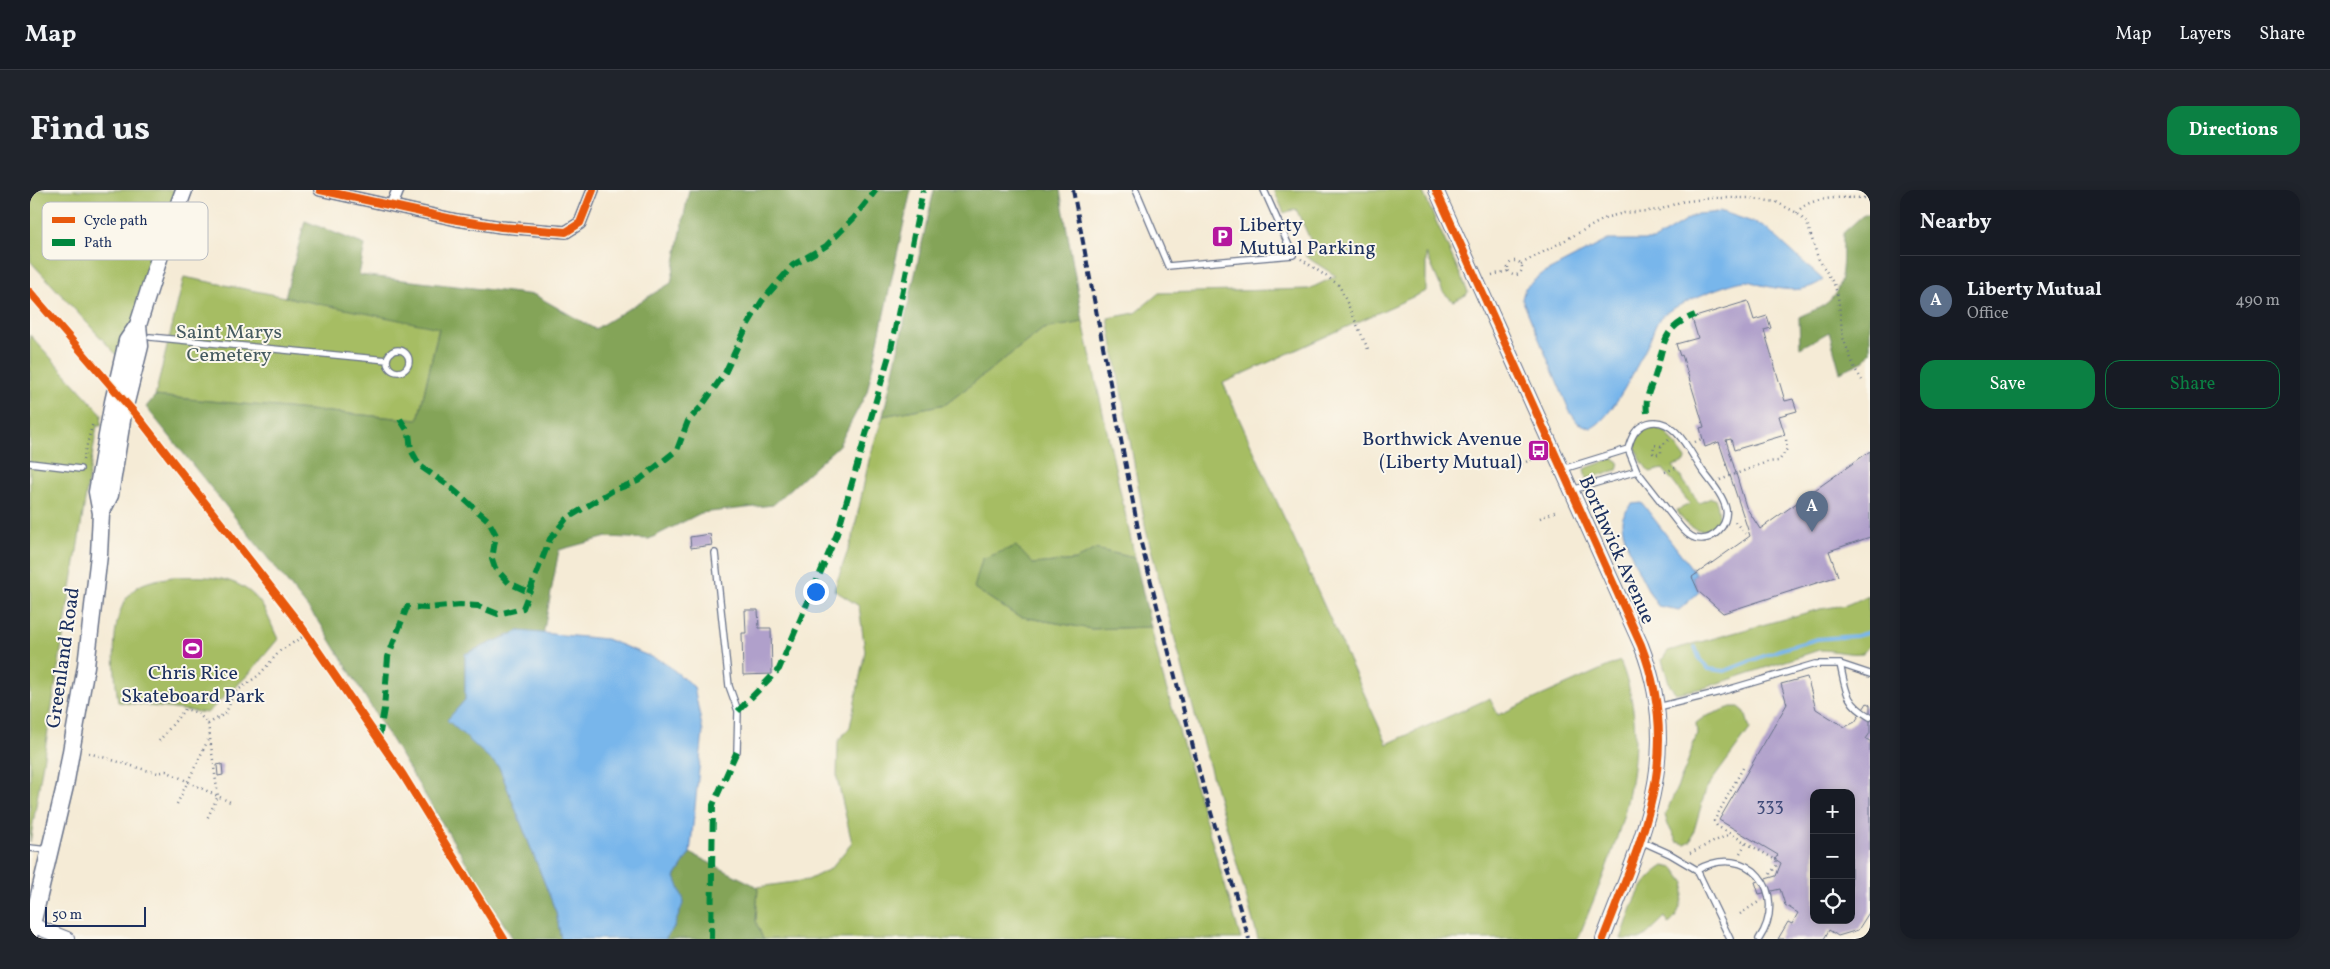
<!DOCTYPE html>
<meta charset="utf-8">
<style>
:root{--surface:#171b24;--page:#20242c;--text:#f1f3f6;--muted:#9ea1a6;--line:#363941;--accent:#0b8043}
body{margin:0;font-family:Vollkorn,serif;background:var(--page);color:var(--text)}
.controls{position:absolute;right:15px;bottom:15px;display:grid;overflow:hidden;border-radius:10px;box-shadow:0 2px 12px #0003}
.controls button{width:45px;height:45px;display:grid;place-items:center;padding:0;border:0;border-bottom:1px solid var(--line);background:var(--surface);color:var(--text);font:25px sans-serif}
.scale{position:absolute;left:15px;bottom:12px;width:101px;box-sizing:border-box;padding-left:5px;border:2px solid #1b2f5e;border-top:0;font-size:14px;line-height:18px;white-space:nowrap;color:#1b2f5e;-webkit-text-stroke:4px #fbf7ec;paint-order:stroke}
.you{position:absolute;left:785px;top:401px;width:18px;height:18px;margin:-12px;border:4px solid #fff;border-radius:50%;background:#1a73e8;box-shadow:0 0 0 8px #1a73e833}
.badge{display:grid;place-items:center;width:32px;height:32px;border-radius:50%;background:var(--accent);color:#fff;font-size:16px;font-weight:700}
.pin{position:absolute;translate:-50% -41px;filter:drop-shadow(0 1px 2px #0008)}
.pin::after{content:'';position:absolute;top:26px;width:18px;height:15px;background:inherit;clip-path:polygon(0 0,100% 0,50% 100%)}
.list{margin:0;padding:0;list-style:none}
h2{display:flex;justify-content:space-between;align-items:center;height:65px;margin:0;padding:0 20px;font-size:21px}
h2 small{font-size:16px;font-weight:400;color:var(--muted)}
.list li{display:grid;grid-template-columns:32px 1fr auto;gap:15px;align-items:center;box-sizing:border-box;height:90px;padding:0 20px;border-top:1px solid var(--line)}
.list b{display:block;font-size:19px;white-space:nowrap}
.list p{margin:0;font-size:16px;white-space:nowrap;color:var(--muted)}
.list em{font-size:16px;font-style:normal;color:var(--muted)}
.actions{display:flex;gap:10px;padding:15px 20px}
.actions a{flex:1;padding:11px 0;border:1px solid var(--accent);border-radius:15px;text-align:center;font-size:18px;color:var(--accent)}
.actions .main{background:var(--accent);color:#fff}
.icon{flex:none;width:28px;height:28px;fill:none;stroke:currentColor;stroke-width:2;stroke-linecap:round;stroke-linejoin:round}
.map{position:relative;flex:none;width:1840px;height:749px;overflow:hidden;border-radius:15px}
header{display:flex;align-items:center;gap:30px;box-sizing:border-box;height:70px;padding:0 25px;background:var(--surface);border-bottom:1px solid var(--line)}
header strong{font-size:24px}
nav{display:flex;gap:28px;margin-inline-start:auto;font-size:18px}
.intro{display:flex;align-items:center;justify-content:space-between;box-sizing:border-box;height:120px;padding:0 30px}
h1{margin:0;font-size:35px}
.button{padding:12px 22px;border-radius:15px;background:var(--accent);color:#fff;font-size:18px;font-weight:700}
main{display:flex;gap:30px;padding:0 30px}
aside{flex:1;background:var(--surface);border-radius:15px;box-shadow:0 2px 12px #0003}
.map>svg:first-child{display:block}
</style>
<header>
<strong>Map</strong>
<nav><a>Map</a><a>Layers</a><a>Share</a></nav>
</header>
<div class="intro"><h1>Find us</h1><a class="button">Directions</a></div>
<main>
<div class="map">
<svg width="1840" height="749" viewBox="0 0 1840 749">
<rect width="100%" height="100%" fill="#fbf7ec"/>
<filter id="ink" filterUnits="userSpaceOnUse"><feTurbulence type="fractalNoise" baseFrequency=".02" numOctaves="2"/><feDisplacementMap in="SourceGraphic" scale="10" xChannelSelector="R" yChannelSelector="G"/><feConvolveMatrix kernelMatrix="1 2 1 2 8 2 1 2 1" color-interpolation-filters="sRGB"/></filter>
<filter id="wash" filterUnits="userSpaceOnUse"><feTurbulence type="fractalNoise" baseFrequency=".0096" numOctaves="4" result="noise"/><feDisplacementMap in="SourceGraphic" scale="20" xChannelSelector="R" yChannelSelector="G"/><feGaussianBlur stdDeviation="1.12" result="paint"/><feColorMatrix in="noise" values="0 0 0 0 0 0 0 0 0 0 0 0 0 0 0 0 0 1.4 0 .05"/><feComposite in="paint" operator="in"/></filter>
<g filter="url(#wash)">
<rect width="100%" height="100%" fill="#f5ebd6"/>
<path fill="#a6bd63" stroke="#607660" d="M0 0H158L95 174 0 71Z
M1244 0H1392L1438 102 1436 105 1423 111 1413 102 1396 63V101L1193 193 1357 554 1460 508 1468 525 1590 471C1629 566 1583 661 1548 749H1228L1165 525 1116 340 1078 128 1105 123 1129 103 1279 99 1306 86 1275 66 1286 62 1266 19 1254 23Z
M154 87 409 137 388 230 125 206Z
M1053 132 1105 368 1065 359 1046 370 1003 374 944 398 987 426 1061 439 1121 437 1132 484 1211 749H733L726 731 728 697 778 690 800 679 822 653 807 588 808 551 820 537 835 461 829 416 804 400 823 346 839 270 853 226 916 214 1013 139Z
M0 145 72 224 71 236H67L0 653Z
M1626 238 1636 242 1656 269 1655 272 1643 276 1669 313 1681 308 1685 309C1701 343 1662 353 1647 320L1660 314 1633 279 1620 282C1606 267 1593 240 1626 238Z
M1583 268 1589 272 1587 280 1556 289 1554 279Z
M142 387C173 386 207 384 229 411 237 421 242 437 248 449L218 485 177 523 88 512C84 481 77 420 106 398 115 391 131 389 142 387Z
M1838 406 1840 455 1833 463C1818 465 1804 460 1789 460L1674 498 1646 503 1640 496 1632 470 1638 461 1790 419 1816 415Z
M1701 517H1709L1715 522 1720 539 1676 599 1661 651 1655 654 1647 652 1638 635 1635 625 1656 577 1667 543 1666 533 1674 527Z
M1634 676 1644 678 1655 693C1653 706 1650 726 1639 734L1635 727 1612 749H1591C1602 720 1606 693 1634 676Z"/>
<path fill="#84a459" stroke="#506a5c" d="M659 0H881L837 202 809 255 743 315 671 323 619 349 577 347 529 360 513 445 489 441 435 464V510L418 530 469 577 526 722 531 749H483L290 433 116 217 125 206 388 230 409 138 255 107 275 31 335 55 329 85 505 105 565 139 641 93Z
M904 0H1030L1053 132 1013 139 916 214 853 226Z
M1840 23V162L1834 171 1810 182 1799 142 1770 158 1769 127C1778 122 1793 118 1800 110 1816 94 1812 64 1813 43L1832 26Z
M986 356 1003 374 1046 370 1065 359 1105 368 1121 437 1061 439 987 426 944 398 952 369Z
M660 663 728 697 726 731 733 749H635L644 737 645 687Z"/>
<path fill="#78b6eb" stroke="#4a72a4" d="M1693 22 1734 36 1793 90C1773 104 1754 100 1731 95 1727 94 1721 91 1717 91 1703 90 1642 116 1632 126 1626 131 1623 143 1620 150 1610 170 1581 231 1561 238L1548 233 1540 222 1492 109 1495 98 1512 84 1578 50H1624L1667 24Z
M1612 313 1666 384 1662 387 1669 402 1649 420 1628 416C1617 401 1591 348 1592 331 1593 324 1598 319 1602 314Z
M489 441 576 449 634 472 664 497 673 542 660 663 645 687 654 711 644 737 635 749H531L526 722 469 577 417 530 435 510V464Z"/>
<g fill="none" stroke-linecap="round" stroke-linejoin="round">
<path stroke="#78b6eb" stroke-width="4" d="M1665 457 1670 470 1679 479 1695 481 1749 460 1787 449 1826 446 1840 442"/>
</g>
<g id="blocks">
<path fill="#b0a0cb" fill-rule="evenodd" d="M1718 111 1724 130 1737 126 1741 138 1734 140 1755 211 1763 209 1767 221 1749 226 1755 245 1704 260 1701 249 1696 250 1716 317 1730 339 1840 261V347L1799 361 1808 386 1693 423 1669 402 1662 387 1720 346 1689 252 1675 257 1670 238 1674 237 1652 165 1650 166 1646 154 1668 148 1662 128Z
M680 344 682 355 661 358 660 347Z
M715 420H728L729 438H741L742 484 713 485 712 443H716Z
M1777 487 1786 519 1815 537 1825 532 1837 513 1840 515V543L1836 549 1840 551V721L1828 740 1808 746 1799 740 1794 749H1748L1758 732 1762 734 1768 723 1755 715 1750 699 1729 704 1725 692 1746 686 1751 673 1745 669 1748 665 1689 630 1757 514 1751 494ZM1784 603H1821V730H1784Z
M192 574 193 585 188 586 187 575Z"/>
</g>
</g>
<g filter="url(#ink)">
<use href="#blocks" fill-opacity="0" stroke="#677188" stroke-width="1"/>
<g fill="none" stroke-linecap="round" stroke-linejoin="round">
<defs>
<path id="service" d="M1106 0 1138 76 1263 65 1234 0
M120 147 357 170
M357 171a11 11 0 1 1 22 0a11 11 0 1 1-22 0Z
M1598 259 1607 281
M0 273 50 279
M1533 279 1598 259C1601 248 1605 237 1618 233 1644 225 1660 262 1672 280 1680 291 1693 305 1696 319 1699 335 1682 353 1665 348 1659 346 1654 341 1650 336L1607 281 1542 300
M685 363 699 496 708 521 707 561
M1810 474C1816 500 1815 513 1840 527
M1628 517 1690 502 1785 474H1810L1840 484
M1611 651 1640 664 1667 680 1700 749
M0 658 18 660
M1667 680C1718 651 1760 702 1729 749"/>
<path id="minor" d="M290 0 427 30 471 37 536 42 550 33 563 0
M362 15 368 0"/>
<path id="tertiary" d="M1406 0 1611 455C1654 565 1612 647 1573 749
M2 735 37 749"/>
<path id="secondary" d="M71 323 80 305 93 224 110 156 108 135
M0 743 35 596 56 476 69 365 71 323 67 302 83 212 97 151 108 135 132 59 154 0"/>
</defs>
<use href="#service" stroke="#677188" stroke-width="8"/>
<use href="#minor" stroke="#677188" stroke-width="14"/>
<use href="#tertiary" stroke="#677188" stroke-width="16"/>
<use href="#secondary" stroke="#677188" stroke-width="19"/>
<path stroke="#677188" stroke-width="2.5" stroke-dasharray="1 4" stroke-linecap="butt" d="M1767 23C1779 4 1820 8 1840 8
M1271 69 1309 95 1338 159
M1478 78a7 7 0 1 1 14 0a7 7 0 1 1-14 0Z
M1491 74 1578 27 1594 23 1629 20 1650 12 1682 8H1718L1746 12 1767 23 1777 33 1788 68 1804 94 1808 106 1813 148 1825 179 1832 190
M1462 85 1478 81
M1665 252 1673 248
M1631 256 1624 255 1623 263 1625 265 1631 263V256L1640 249
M53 270 63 232
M1487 276 1507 267
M1635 282 1645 278
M1690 290 1737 272 1749 271 1757 259 1756 249
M1510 328 1527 321
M1705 332 1718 347
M178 534 196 523 204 503 229 485 250 461 277 444
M129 551 155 519 168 523 178 534 188 606 177 629
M59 563 119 581 128 583 136 581 202 613
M1713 578 1684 631 1687 636 1746 670 1747 675 1740 684
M147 614 179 548
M1660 663 1700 644
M1710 663 1716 653
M1710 724 1730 711"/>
<use href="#service" stroke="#fff" stroke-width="5.5"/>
<use href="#minor" stroke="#fff" stroke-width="11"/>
<use href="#tertiary" stroke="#fff" stroke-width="14"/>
<use href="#secondary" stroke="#fff" stroke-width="16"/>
<path stroke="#1b2f5e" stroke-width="4" stroke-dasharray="8 4" stroke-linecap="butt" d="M1043 0 1110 349 1173 596 1219 749"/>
<path stroke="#00873e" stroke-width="6" stroke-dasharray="12 6" stroke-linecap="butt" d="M1617 223C1615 207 1620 200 1625 186 1635 155 1630 139 1665 125
M370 229 379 243 381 260 390 276 419 296 458 330 466 345 462 369 465 378 479 393 501 403
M708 521 749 479 807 344 861 159 893 0
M349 548 354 519 358 467 377 417 397 418 430 415 448 416 468 424 493 418 520 349 536 329 582 301 608 291 647 260 658 231 671 217 695 183 718 134 732 111 763 75 796 56 824 28 846 0
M681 749 683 615 707 561"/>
<defs>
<path id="cycleway" d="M290 0 427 30 471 37 536 42 550 33 563 0
M1406 0 1611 455C1654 565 1612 647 1573 749
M0 102 108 227 271 436 373 585 474 749"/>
</defs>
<use href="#cycleway" stroke="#fbf7ec" stroke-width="11"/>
<use href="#cycleway" stroke="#e8590c" stroke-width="8"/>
</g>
</g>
<defs>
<symbol id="parking-square" viewBox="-11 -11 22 22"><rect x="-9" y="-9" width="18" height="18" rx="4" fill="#b5179e" stroke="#fbf7ec"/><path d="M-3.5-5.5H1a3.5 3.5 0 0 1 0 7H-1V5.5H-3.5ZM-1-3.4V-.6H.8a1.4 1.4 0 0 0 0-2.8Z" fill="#fff"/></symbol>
<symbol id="bus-square" viewBox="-11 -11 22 22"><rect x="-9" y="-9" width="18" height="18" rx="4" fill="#b5179e" stroke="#fbf7ec"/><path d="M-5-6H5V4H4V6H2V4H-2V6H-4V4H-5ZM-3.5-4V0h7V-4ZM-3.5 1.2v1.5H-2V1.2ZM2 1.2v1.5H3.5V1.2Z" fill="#fff"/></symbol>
<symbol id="stadium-square" viewBox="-11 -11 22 22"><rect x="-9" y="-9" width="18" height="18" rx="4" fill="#b5179e" stroke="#fbf7ec"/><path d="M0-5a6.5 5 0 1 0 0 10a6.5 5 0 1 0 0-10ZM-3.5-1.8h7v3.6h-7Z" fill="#fff"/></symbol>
</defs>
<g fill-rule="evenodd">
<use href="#parking-square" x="1180" y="34" width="25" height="25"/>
<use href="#bus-square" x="1496" y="248" width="25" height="25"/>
<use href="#stadium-square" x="150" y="446" width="25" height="25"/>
</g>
<g text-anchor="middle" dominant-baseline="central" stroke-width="4" stroke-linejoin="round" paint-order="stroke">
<g font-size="18" fill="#404b79">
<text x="1740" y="616">333</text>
</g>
<g font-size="20" fill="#1b2f5e" stroke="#fbf7ec" text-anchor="start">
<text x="1209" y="36">Liberty<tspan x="1209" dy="23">Mutual Parking</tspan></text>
<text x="1492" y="250" text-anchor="end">Borthwick Avenue<tspan x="1492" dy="23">(Liberty Mutual)</tspan></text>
<text x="163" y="484" text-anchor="middle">Chris Rice<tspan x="163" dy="23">Skateboard Park</tspan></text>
</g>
<g font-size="20" fill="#455a60" stroke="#fbf7ec">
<text x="199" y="143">Saint Marys<tspan x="199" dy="23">Cemetery</tspan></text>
</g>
<g font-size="20" fill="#1b2f5e" stroke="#fbf7ec">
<text transform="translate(1586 360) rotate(66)">Borthwick Avenue</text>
<text transform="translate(34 468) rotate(-82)">Greenland Road</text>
</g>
</g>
<rect x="12" y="12" width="166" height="58" rx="8" fill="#fbf7ec" stroke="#b8bbc1" stroke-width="1"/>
<rect x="22" y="27" width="23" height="6" fill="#e8590c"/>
<rect x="22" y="49" width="23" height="7" fill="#00873e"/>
<g font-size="14" fill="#1b2f5e">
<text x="54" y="35">Cycle path</text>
<text x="54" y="57">Path</text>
</g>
</svg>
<div class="controls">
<button>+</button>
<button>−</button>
<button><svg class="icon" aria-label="locate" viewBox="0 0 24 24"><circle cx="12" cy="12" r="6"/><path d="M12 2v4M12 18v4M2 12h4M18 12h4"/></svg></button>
</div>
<div class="scale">50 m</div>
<div class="you"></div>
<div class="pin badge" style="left:1782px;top:342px;background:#5c6f8a">A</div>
</div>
<aside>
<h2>Nearby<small></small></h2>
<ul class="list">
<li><span class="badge" style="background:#5c6f8a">A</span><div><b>Liberty Mutual</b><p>Office</p></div><em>490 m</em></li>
</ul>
<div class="actions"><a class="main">Save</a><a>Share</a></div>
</aside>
</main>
